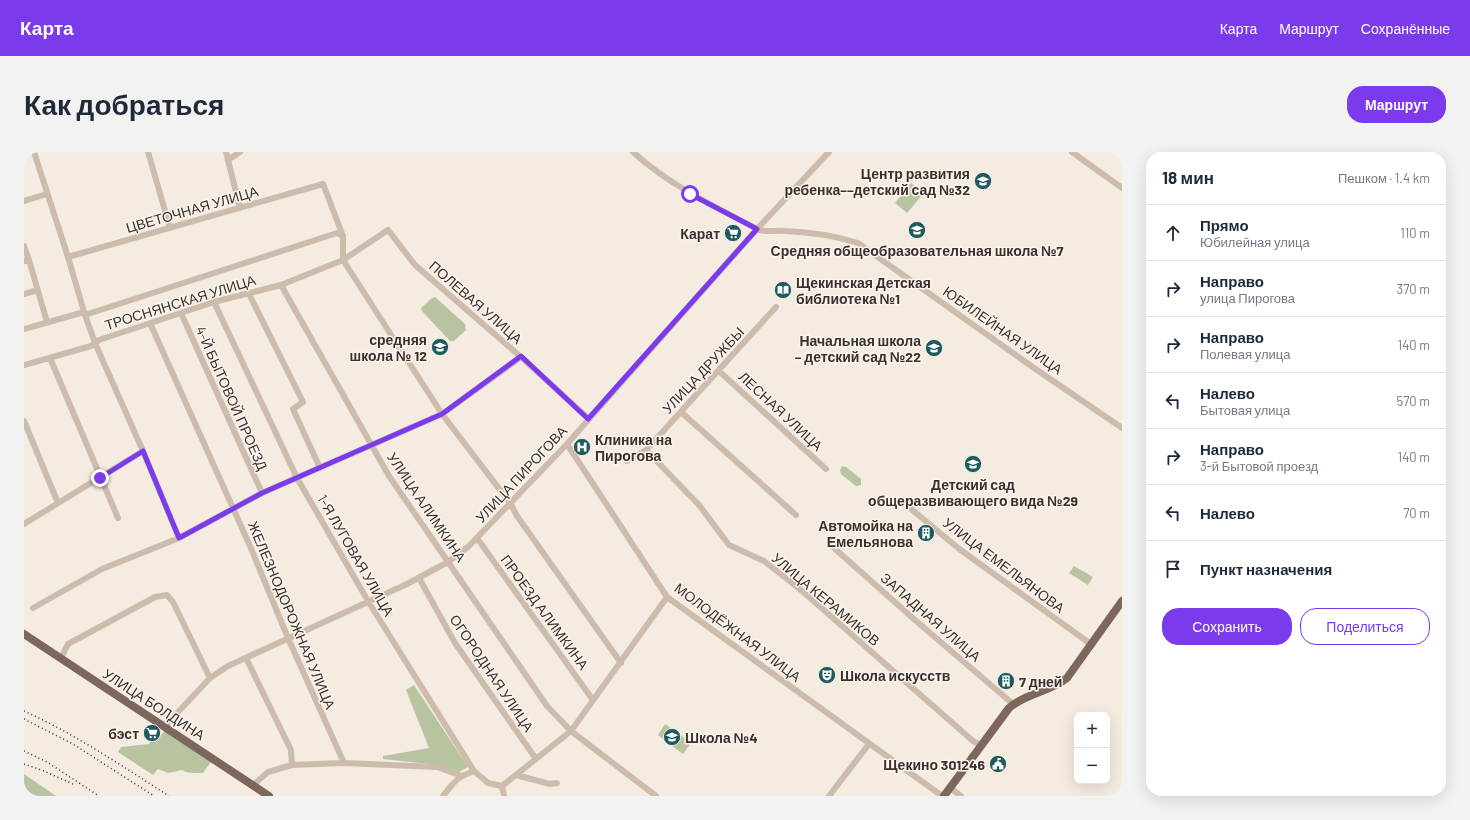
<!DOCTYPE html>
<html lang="ru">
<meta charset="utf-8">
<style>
:root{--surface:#fff;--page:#f2f2f3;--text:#1f2937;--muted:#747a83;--line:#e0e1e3;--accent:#7c3aed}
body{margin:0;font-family:Barlow,sans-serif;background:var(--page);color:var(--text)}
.controls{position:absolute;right:12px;bottom:12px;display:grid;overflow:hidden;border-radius:8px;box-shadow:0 4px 16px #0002}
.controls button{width:36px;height:36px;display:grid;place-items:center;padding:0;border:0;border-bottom:1px solid var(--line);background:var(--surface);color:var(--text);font:20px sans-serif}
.stop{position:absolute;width:12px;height:12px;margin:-9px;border:3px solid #7c3aed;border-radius:50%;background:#fff}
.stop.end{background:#7c3aed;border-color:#fff;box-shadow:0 1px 4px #0008}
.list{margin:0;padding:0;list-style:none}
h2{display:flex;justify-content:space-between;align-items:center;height:52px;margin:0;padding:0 16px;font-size:17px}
h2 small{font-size:13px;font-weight:400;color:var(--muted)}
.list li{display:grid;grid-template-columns:26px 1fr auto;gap:12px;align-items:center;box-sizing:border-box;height:56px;padding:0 16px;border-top:1px solid var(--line)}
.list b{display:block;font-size:15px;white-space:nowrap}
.list p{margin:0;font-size:13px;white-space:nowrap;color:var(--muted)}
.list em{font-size:13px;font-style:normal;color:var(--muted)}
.actions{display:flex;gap:8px;padding:12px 16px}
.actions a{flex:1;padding:9px 0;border:1px solid var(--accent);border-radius:16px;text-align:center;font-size:14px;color:var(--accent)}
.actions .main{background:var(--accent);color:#fff}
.icon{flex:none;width:22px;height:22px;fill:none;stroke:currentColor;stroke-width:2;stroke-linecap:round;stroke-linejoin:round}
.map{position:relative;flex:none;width:1098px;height:644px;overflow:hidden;border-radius:16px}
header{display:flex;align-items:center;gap:24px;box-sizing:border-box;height:56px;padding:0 20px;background:var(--accent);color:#fff}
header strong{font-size:19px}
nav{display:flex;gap:22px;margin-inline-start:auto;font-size:14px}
.intro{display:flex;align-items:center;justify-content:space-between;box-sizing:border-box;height:96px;padding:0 24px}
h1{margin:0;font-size:28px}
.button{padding:10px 18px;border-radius:16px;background:var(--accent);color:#fff;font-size:14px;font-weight:700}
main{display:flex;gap:24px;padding:0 24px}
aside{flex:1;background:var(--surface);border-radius:16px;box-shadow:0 4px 16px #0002}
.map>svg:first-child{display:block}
</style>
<header>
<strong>Карта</strong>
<nav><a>Карта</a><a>Маршрут</a><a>Сохранённые</a></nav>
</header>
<div class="intro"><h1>Как добраться</h1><a class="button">Маршрут</a></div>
<main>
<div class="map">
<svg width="1098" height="644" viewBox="0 0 1098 644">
<rect width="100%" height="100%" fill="#f4ebe1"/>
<path fill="#b8c4a0" d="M887 31 899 42 883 61 871 51Z
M411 145 441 172 442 178 430 189H426L398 159 397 156 408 146Z
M818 314 822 315 837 327V333L832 334 817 322 816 318Z
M1050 414 1069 425 1064 433 1045 421Z
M390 533 444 615 435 620 414 613 359 607V604L405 596 382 538Z
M641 572 667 591 659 602 634 583Z
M142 577 189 607 179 621C172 621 164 622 158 618L144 621 134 617 129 623 94 600 97 595 125 592 129 585 134 587Z
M0 622 32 644H0Z"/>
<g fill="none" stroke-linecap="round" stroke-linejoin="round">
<path stroke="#cdbbac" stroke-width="6" d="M10 0 44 105 61 163
M124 0 146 76
M202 0 216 56
M609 0C645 33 690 54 733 77 742 81 752 78 762 79 785 80 812 84 834 91L1010 216 1098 276
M1048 0 1098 36
M204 8 216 0
M0 49 23 42
M0 94 5 108
M44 105 299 32 319 84V108L418 262 486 351 493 364 597 511
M0 109 5 108 23 170
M257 133 365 324 523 554 547 579 632 644
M0 142 14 138
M225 142 279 250 269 257 296 316
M190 150 273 326 344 449 450 619 464 631 478 634 480 644
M157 161 238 341
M126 171 226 394 264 486 320 611
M0 177 60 160
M26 206 94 366
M0 213 67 194 75 188 190 150 257 133 319 108 364 78 391 113 497 205 565 267
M695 219 802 317
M657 260 772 363
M0 269 34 351
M543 292 643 445 918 644
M622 298 675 353 705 393 740 409 777 438 949 589 957 593
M603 309 622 298 752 155
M880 351 934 396 1068 493
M0 372 119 299
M155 386 119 299 71 191 61 163 313 81 319 84
M453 386 569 548
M810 396 891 468 989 552
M395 426 431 491 512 607
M9 456 78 417 155 386 238 341 418 262 497 205
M37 506 44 492 131 445 143 443 149 450 186 526
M222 506 267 598 268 613
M141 574 186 526 204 514 383 432 424 410 444 395 543 292 733 77 805 0
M492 623 526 632 533 631
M229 633 244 620 268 613 320 611 413 615 438 624
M478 634 547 579 643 445
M926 636 937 644
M419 644C430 630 433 625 450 619
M805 644 845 592"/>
<path stroke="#7d675c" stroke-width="8" d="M0 482 245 644
M920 644 985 556C1002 541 1026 540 1043 526L1098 449"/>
<path stroke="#3b302b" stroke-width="1.5" stroke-dasharray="1 3" stroke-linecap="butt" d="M0 559C51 582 98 614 145 644
M0 567 49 592 130 644
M0 599 23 610 75 644
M0 612 20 619 51 633"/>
</g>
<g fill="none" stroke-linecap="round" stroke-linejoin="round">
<path stroke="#7c3aed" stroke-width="5" d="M76 326 119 299 155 386 238 341 418 262 497 204 564 267 733 77 666 42"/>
</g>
<defs>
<symbol id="school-disc" viewBox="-11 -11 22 22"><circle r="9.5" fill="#1f5a5e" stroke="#fbf5ee"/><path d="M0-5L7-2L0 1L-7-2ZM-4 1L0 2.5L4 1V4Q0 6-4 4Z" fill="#fff"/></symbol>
<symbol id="supermarket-disc" viewBox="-11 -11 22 22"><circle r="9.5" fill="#1f5a5e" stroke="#fbf5ee"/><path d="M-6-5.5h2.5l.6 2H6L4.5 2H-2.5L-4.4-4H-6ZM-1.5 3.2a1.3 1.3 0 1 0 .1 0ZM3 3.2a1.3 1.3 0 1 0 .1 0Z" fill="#fff"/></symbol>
<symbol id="library-disc" viewBox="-11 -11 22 22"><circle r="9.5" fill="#1f5a5e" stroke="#fbf5ee"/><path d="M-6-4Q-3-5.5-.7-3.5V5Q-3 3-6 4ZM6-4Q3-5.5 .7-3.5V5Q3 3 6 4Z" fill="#fff"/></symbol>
<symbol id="hospital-disc" viewBox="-11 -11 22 22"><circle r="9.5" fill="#1f5a5e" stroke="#fbf5ee"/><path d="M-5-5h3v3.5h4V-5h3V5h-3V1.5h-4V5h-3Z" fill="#fff"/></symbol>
<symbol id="building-disc" viewBox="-11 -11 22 22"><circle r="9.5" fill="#1f5a5e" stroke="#fbf5ee"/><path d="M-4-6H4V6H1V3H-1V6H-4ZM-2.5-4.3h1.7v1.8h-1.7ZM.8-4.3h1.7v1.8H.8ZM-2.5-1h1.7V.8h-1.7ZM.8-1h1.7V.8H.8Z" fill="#fff"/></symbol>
<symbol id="theatre-disc" viewBox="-11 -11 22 22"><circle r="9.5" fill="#1f5a5e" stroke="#fbf5ee"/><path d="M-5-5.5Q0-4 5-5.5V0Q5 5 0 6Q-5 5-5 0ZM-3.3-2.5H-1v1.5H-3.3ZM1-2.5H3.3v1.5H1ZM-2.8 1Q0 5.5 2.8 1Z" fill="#fff"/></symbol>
<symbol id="civic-disc" viewBox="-11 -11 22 22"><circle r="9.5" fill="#1f5a5e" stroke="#fbf5ee"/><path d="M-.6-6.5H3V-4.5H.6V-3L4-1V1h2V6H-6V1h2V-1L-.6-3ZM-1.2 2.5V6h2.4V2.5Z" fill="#fff"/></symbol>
</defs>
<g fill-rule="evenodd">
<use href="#school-disc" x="949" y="19" width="20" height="20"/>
<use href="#school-disc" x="883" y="68" width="20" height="20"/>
<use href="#supermarket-disc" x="699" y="71" width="20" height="20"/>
<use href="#library-disc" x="749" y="128" width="20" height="20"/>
<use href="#school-disc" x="406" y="185" width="20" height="20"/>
<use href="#school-disc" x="900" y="186" width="20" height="20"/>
<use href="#hospital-disc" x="548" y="285" width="20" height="20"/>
<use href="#school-disc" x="939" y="302" width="20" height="20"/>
<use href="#building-disc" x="892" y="371" width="20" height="20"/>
<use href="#theatre-disc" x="793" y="513" width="20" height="20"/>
<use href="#building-disc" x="972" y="519" width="20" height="20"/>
<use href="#supermarket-disc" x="118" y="571" width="20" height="20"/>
<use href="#school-disc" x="638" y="575" width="20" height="20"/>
<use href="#civic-disc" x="964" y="602" width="20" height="20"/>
</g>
<g text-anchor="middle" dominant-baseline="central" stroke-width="3" stroke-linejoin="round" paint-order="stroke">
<g font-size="14" font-weight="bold" fill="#3b302b" stroke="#fbf5ee" text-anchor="end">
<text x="946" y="21">Центр развития<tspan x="946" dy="16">ребенка––детский сад №32</tspan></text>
<text x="696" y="81">Карат</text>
<text x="893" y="98" text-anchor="middle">Средняя общеобразовательная школа №7</text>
<text x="772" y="130" text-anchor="start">Щекинская Детская<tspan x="772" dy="16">библиотека №1</tspan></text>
<text x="403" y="187">средняя<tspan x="403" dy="16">школа № 12</tspan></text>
<text x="897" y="188">Начальная школа<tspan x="897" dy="16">– детский сад №22</tspan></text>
<text x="571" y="287" text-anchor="start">Клиника на<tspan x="571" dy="16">Пирогова</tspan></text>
<text x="949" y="332" text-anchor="middle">Детский сад<tspan x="949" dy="16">общеразвивающего вида №29</tspan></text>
<text x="889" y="373">Автомойка на<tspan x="889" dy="16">Емельянова</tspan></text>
<text x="816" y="523" text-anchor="start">Школа искусств</text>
<text x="995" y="529" text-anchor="start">7 дней</text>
<text x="115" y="581">бэст</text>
<text x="661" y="585" text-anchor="start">Школа №4</text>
<text x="961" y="612">Щекино 301246</text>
</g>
<g font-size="14" fill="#3b302b" stroke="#fbf5ee">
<text transform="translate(168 57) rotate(-16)">ЦВЕТОЧНАЯ УЛИЦА</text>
<text transform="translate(156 150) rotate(-17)">ТРОСНЯНСКАЯ УЛИЦА</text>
<text transform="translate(452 150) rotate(41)">ПОЛЕВАЯ УЛИЦА</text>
<text transform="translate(979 178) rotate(35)">ЮБИЛЕЙНАЯ УЛИЦА</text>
<text transform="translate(679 218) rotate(-47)">УЛИЦА ДРУЖБЫ</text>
<text transform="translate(208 246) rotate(66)">4-Й БЫТОВОЙ ПРОЕЗД</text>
<text transform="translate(757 259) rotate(43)">ЛЕСНАЯ УЛИЦА</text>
<text transform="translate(497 322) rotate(-47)">УЛИЦА ПИРОГОВА</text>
<text transform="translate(403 355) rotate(56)">УЛИЦА АЛИМКИНА</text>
<text transform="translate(332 403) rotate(60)">1-Я ЛУГОВАЯ УЛИЦА</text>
<text transform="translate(980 413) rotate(37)">УЛИЦА ЕМЕЛЬЯНОВА</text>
<text transform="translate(802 447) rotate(40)">УЛИЦА КЕРАМИКОВ</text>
<text transform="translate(521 460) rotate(54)">ПРОЕЗД АЛИМКИНА</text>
<text transform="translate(268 463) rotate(67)">ЖЕЛЕЗНОДОРОЖНАЯ УЛИЦА</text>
<text transform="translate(907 465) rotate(41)">ЗАПАДНАЯ УЛИЦА</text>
<text transform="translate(714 480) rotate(37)">МОЛОДЁЖНАЯ УЛИЦА</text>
<text transform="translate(468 521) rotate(56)">ОГОРОДНАЯ УЛИЦА</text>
<text transform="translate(130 552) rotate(33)">УЛИЦА БОЛДИНА</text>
</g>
</g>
</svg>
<div class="controls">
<button>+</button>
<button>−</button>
</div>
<div class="stop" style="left:666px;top:42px"></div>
<div class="stop end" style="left:76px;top:326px"></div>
</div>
<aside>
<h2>18 мин<small>Пешком · 1.4 km</small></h2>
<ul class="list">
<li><svg class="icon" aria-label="ahead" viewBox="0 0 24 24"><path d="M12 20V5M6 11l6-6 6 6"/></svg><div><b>Прямо</b><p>Юбилейная улица</p></div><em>110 m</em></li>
<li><svg class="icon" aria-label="right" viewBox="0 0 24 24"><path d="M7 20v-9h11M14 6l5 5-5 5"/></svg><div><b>Направо</b><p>улица Пирогова</p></div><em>370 m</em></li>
<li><svg class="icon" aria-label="right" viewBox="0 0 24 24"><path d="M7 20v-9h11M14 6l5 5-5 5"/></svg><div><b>Направо</b><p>Полевая улица</p></div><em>140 m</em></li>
<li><svg class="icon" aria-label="left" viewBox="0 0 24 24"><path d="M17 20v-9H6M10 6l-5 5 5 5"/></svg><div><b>Налево</b><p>Бытовая улица</p></div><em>570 m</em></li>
<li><svg class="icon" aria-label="right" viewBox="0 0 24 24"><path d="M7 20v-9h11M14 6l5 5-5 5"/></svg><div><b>Направо</b><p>3-й Бытовой проезд</p></div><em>140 m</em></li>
<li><svg class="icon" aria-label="left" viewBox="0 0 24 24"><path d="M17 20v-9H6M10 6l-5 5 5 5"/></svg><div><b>Налево</b></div><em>70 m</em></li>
<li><svg class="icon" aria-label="arrive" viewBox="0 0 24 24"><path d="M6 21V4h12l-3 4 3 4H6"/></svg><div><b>Пункт назначения</b></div></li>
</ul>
<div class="actions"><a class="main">Сохранить</a><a>Поделиться</a></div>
</aside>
</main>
